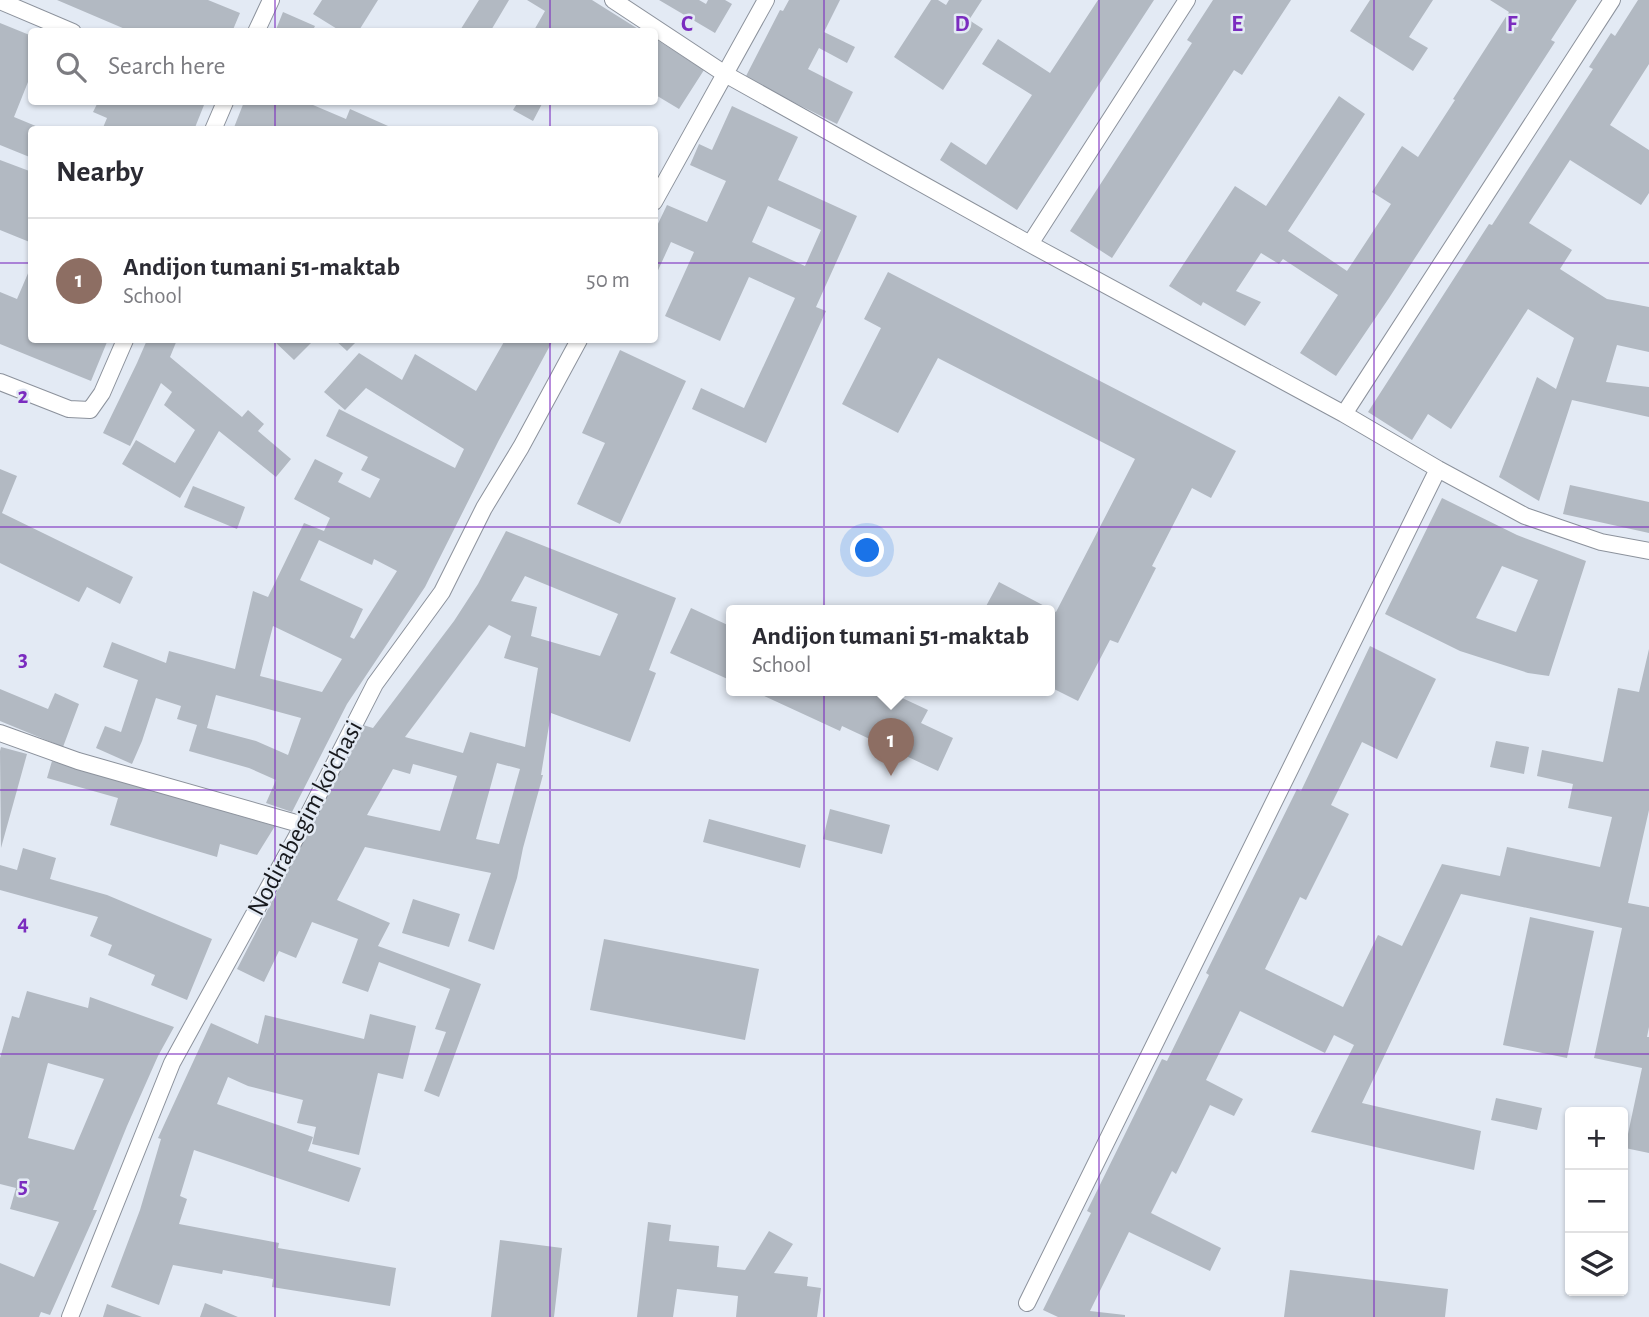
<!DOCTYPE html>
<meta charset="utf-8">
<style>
:root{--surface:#fff;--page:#f7f7f7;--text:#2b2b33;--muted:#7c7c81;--line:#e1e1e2;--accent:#5c8817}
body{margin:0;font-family:"Alegreya Sans",sans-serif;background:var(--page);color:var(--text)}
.controls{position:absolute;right:21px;bottom:21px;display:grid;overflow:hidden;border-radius:7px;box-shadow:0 2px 5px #0004}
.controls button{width:63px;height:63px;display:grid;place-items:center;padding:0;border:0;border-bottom:2px solid var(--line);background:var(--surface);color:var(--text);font:35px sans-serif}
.you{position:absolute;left:868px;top:551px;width:24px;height:24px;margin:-18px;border:5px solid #fff;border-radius:50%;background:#1a73e8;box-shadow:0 0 0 10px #1a73e833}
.badge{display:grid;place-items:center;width:46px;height:46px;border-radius:50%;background:var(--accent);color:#fff;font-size:23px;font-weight:700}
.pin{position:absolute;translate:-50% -58px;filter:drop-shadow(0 2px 4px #0008)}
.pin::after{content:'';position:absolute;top:37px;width:24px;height:21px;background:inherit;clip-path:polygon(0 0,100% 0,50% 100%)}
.popup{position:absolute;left:726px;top:605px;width:329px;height:91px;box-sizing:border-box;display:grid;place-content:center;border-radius:7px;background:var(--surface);filter:drop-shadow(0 2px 5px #0005);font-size:23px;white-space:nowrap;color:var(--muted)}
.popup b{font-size:26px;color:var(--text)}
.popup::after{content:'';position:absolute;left:50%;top:100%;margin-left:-14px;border:14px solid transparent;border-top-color:var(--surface)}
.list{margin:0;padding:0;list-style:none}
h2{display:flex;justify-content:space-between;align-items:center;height:91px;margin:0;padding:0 28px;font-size:30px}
h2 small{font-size:23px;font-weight:400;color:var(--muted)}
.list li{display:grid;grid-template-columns:46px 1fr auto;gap:21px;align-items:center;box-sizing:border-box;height:126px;padding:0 28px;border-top:2px solid var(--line)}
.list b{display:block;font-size:26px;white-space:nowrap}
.list p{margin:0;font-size:23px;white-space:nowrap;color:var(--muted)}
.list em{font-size:23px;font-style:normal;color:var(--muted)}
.icon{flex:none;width:38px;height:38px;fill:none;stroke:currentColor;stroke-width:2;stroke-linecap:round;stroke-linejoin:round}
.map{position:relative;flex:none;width:1649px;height:1317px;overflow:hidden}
.search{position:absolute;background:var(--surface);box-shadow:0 2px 5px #0004;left:28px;top:28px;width:630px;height:77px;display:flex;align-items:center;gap:18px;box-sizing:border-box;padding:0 24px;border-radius:7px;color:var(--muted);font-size:26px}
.panel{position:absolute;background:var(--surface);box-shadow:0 2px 5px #0004;left:28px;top:126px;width:630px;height:217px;border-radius:7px}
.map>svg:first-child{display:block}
</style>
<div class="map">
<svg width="1649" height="1317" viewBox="0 0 1649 1317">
<rect width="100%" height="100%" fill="#e3eaf4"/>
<path fill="#b2b9c2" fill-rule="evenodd" d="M57 0H208L240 13 232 32H124L125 29Z
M322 0H378L358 32H342L313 14Z
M479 0H509L490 32H459Z
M527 0H592L643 32H533L545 11Z
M659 0H699L706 4 708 0H725L732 4 715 33Z
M789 0H840L824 32 855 47 847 63 819 48 808 69 853 92 837 124 745 78 780 10 783 11Z
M931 0H938L946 5 949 0H982L969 20 983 29 943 90 894 57Z
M1098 0H1154L1017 210 940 160 951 142 986 165 1032 95 982 64 998 39 1050 73Z
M1213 0H1291L1242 75 1234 70 1112 258 1070 231 1192 43 1187 40Z
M1370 0H1433L1409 37 1428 48 1413 71 1350 31Z
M1490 0H1577L1551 40 1555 42 1389 298 1336 376 1300 353 1338 295 1283 259 1279 264 1261 253 1236 291 1261 302 1245 326 1203 302 1201 306 1169 286 1235 186 1266 206 1339 96 1365 114 1288 231 1347 271 1391 204 1372 192 1402 146 1418 157 1455 100 1453 99 1509 12Z
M1638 0H1649V64L1610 125 1649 150V193L1641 205 1570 160 1529 223 1572 250 1560 269 1607 299 1649 307V352L1617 345 1606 382 1649 387V417L1572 400 1539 501 1499 477 1537 377 1556 389 1574 338 1528 309 1451 429 1428 414 1412 440 1368 412 1489 224 1492 225 1593 69 1589 67 1611 33 1615 36Z
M283 12 315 26 312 32H275Z
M0 23 32 36V83L28 82 14 117 43 129 32 130V158L0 145Z
M654 38 704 70 679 109 654 94Z
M98 102H196L204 105 194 130H102L107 118 93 112Z
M244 102H306L346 119 350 109 397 130H233Z
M518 102H543L533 121 513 110Z
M732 106 798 137 778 180 857 216 816 307 826 311 766 443 692 409 701 388 744 408 795 298 749 277 720 341 665 316 694 252 671 242 654 279V232L667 205 707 222 726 181 690 165 699 144 712 150ZM768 206 821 230 805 266 752 242Z
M0 160 32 172V243L0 230Z
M32 264V340H100L107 342 91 381 0 344V292L17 299Z
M888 272 1236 451 1211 498 1192 488 1152 566 1156 568 1118 643 1110 640 1078 701 1050 687V610H984L999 582 1056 612 1135 459 938 358 898 433 842 404 881 328 864 319Z
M147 340H177L170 357 242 417 248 410 264 424 258 431 291 459 276 477 219 431 180 498 122 464 136 440 175 463 195 430 164 405 172 392 161 383 130 446 103 433 137 363Z
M273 340H314L294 360Z
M335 340H358L347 351Z
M505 340H553L499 440 425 587 347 704 292 812 266 803 276 780 249 768 189 751 197 725 177 719 181 706 156 698 142 741 132 764 96 748 105 726 121 732 138 680 103 667 112 642 166 663 169 651 235 669 253 591 268 597 304 523 324 531 330 518 294 499 315 459 343 473 338 482 370 498 380 479 361 470 368 457 326 436 339 409 455 468 464 449 366 388 345 410 324 392 359 353 402 380 415 354 476 391ZM319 540 372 565 374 559 397 571 354 639 350 637 363 609 300 580ZM273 626 342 659 322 692 260 676ZM216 695 301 718 288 755 256 741 207 728Z
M620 350 686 381 620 524 577 504 605 443 582 433Z
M0 469 17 476 2 513 133 577 120 604 87 587 79 602 0 563Z
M1570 485 1649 502V533L1563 514Z
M193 486 245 507 237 529 184 507Z
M1442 498 1517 535 1586 561 1549 676 1528 673 1460 651 1385 614ZM1502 566 1538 580 1516 632 1476 618Z
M506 531 676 598 649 670 656 673 630 742 551 713 541 775H543L523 848 517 878 494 950 468 941 491 873 365 847 337 900 390 923 378 946 481 984 439 1097 424 1091 446 1032 435 1029 450 989 379 962 368 992 342 983 358 939 312 922 296 958 279 951 264 982 237 969 363 725 373 728 454 621 478 584ZM525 576 618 614 600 656 531 636 537 607 511 601ZM489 625 511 636 504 658 538 668 525 747 470 732 463 753 405 737ZM497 763 520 769 499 844 476 839ZM413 764 457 776 440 831 367 815 393 769 410 774Z
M691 608 732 627V681L670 653Z
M1370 646 1436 679 1397 759 1362 742 1331 805 1349 814 1306 900 1300 897 1265 969 1343 1007 1378 935 1402 946 1442 864 1500 876 1507 847 1600 867 1612 817 1568 808 1573 784 1537 776 1542 750 1603 762 1618 688 1639 692 1649 649V810L1628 903 1649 907V1027L1647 1037H1649V1153L1625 1148 1642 1068 1594 1058 1622 928 1461 894 1362 1103 1481 1131 1474 1170 1311 1132 1354 1045 1334 1035 1325 1053 1240 1011 1206 1080 1243 1099 1234 1116 1210 1105 1176 1174 1172 1171 1151 1213 1221 1248 1210 1271 1129 1232 1090 1311 1125 1315V1317H1058L1043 1310 1091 1213 1087 1211 1162 1059 1167 1061 1209 975 1206 973 1297 789 1301 791Z
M0 689 48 709 55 693 79 704 63 747 0 721Z
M751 690H885L928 710 921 723 953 738 938 771 842 726 840 731Z
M1496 741 1529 747 1524 774 1490 767Z
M1 747 27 754 1 848 0 751Z
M52 761 230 813 275 826 257 855 220 844 217 857 110 825 118 798 47 778Z
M830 809 890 825 882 854 823 839Z
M709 819 806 845 800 868 703 842Z
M23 848 56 858 50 879 107 895 212 939 187 1000 151 985 155 975 108 955 112 945 90 936 98 917 0 890V865L17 870Z
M413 899 460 914 449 947 402 933Z
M1530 917 1594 931 1567 1058 1503 1045Z
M604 939 759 969 745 1040 590 1010Z
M27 991 88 1008 90 997 174 1027 158 1056 127 1126 93 1210H97L50 1315 41 1312 39 1317H0V1263L34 1277 59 1222 10 1209 16 1188 0 1184V1058L12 1016 19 1018ZM48 1063 104 1079 74 1150 28 1138Z
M370 1014 416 1026 403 1079 378 1073 359 1155 312 1144 316 1127 297 1123 303 1100 248 1086 228 1077 217 1104 313 1137 308 1151 361 1168 349 1202 194 1150 180 1196 187 1199 179 1224 279 1243 278 1248 396 1268 390 1306 272 1287 273 1279 223 1270 222 1274 173 1265 159 1305 111 1287 140 1210 161 1139 158 1138 211 1023 258 1044 265 1015 364 1039Z
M1496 1098 1542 1108 1537 1130 1491 1120Z
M648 1222 671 1225 669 1241 719 1246 717 1267 745 1270 769 1231 793 1244 774 1273 808 1277 807 1286 821 1288 817 1317H736L738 1296 677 1289 673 1317H637Z
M500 1240 562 1248 554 1317H491Z
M1290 1270 1448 1289 1445 1317H1284Z
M205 1303 238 1317H200Z
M107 1304 142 1317H103Z"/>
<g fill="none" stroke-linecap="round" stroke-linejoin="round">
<defs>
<path id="service" d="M613 0 725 74 1030 244 1344 414 1612 0
M0 1 73 32
M256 32 271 0
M213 130 225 102
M654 202 766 0
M1030 244 1187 0
M0 382 69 409 90 410 102 393 125 340
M1344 414 1438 469 1525 516 1601 542 1649 551
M0 733 78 761 303 825
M1027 1303 1438 469
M70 1317 172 1063 303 825 375 684 442 592 484 508 521 447 579 340"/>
</defs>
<use href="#service" stroke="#8c929c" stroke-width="18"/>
<use href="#service" stroke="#fff" stroke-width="16"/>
</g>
<path fill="none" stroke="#7b2cbf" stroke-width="2" stroke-opacity="0.55" d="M275 0V32M550 0V32M824 0V1317M1099 0V1317M1374 0V1317M275 102V130M550 102V130M0 263H32M654 263H1649M275 340V1317M550 340V1317M0 527H1649M0 790H1649M0 1054H1649"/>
<g text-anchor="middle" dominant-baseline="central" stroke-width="5" stroke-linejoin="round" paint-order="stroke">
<g font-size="26" fill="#17191d" stroke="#e3eaf4">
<text transform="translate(305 818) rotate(-62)">Nodirabegim ko'chasi</text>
</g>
</g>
<g font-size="23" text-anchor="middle" font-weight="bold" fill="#7b2cbf" stroke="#e3eaf4" stroke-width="5" stroke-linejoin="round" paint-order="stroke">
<text x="687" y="31">C</text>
<text x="962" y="31">D</text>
<text x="1237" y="31">E</text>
<text x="1512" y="31">F</text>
<text x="23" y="403">2</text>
<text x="23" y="666">3</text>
<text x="23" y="930">4</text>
<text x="23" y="1193">5</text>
</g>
</svg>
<div class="controls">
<button>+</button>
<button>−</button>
<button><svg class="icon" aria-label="layers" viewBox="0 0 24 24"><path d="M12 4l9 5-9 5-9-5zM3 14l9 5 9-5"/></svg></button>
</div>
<div class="you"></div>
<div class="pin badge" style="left:891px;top:776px;background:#8d6e63">1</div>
<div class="popup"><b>Andijon tumani 51-maktab</b>School</div>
<div class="search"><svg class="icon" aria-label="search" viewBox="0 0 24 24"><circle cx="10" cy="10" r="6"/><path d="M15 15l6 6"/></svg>Search here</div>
<section class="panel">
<h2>Nearby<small></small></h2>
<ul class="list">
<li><span class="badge" style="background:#8d6e63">1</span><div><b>Andijon tumani 51-maktab</b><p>School</p></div><em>50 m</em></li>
</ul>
</section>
</div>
